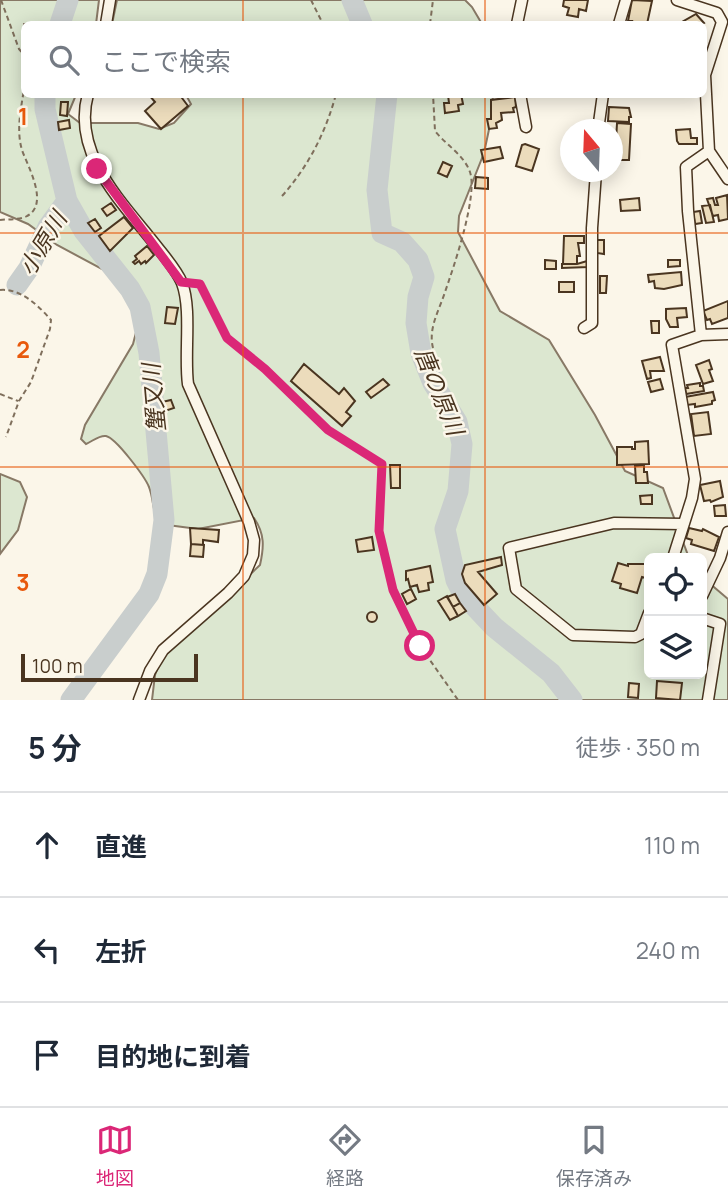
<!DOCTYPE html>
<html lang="ja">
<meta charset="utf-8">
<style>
:root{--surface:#fff;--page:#f2f2f3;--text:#1f2937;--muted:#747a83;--line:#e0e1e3;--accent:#db2777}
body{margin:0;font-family:Manrope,"Noto Sans JP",sans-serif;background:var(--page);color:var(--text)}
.controls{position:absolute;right:21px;bottom:21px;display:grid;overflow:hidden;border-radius:10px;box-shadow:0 4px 18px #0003}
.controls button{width:63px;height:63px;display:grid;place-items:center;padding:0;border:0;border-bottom:2px solid var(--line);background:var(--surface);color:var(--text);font:35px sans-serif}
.compass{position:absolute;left:560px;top:119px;width:63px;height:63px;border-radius:50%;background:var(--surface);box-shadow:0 4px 18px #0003;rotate:341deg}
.scale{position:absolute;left:21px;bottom:18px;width:177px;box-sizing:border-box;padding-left:7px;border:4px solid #4a3520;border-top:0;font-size:19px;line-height:24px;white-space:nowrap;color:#4a3520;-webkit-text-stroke:5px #fbf6e9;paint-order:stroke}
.stop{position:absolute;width:21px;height:21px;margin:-16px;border:5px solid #db2777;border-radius:50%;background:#fff}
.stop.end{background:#db2777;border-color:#fff;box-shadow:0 2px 7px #0008}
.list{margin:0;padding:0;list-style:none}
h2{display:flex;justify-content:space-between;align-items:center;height:91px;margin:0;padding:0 28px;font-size:30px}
h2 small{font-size:23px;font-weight:400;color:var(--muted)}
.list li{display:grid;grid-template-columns:46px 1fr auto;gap:21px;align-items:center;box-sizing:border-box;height:105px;padding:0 28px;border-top:2px solid var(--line)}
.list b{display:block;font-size:26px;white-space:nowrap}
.list em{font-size:23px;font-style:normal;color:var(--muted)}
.icon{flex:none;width:38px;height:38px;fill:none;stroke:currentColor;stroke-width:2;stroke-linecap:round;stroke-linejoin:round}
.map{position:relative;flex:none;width:728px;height:700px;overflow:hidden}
.search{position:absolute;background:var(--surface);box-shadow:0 4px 18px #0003;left:21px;right:21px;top:21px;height:77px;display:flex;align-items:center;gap:18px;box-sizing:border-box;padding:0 24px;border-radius:10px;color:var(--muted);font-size:26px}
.sheet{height:406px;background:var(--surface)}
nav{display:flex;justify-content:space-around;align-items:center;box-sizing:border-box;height:98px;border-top:2px solid var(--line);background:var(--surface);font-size:19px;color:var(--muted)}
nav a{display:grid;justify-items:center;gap:4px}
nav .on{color:var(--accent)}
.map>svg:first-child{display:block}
</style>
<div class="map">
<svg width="728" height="700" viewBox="0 0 728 700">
<rect width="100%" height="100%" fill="#fbf6e9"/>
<path fill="#dce7d0" stroke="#887966" stroke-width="2" d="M0 0H99L96 24H24V94L76 95 68 114 80 123H138L159 129 174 123 191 104 186 95H493L491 120 484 153 459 216 458 232 500 311 549 340 595 415 625 471 663 488 689 558H649V674H702V577L728 599V700H152L155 675 161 659 260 565C264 547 265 534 254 518L198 529 160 524C152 513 154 499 149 487 145 477 116 438 106 436 99 435 93 441 86 444L81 439 85 425 133 344 140 317 137 309 104 270 57 245 28 224 0 212Z
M117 0H465L472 7 482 24H112Z
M0 474 20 482 27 497 18 530 0 554Z"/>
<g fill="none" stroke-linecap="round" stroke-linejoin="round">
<path stroke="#c9cecd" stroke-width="21" d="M352 0 362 24
M60 24 68 0
M45 94V109L67 201 84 231 130 289 140 307 149 353 164 520 157 574 149 594 71 700
M387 94 377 190 382 233 402 242 418 260 424 277 418 297 416 323 421 353 433 383 457 422 462 444 458 491 445 529 456 580 463 594 494 627 551 673 572 700
M17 285 29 268 48 227 67 201"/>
</g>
<path fill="#ecdcbc" stroke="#4a3520" stroke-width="2" d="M564 0H588L586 11 579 9 578 17 567 15 569 8 563 6Z
M632 0 652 1 647 24H631L632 21H628Z
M696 14 704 23 702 24H684L682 22Z
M179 94 188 106 161 129 145 111 155 102 149 95Z
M461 94 463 104 458 105 459 111 445 113 444 103H449L448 95Z
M515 97 516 107 513 108 514 112 501 113 502 120 496 123 497 128 489 129 487 119H491V100Z
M61 102H68L67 116 60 115Z
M609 107 629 108 631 117H629V122L608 121Z
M69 120 70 128 59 130 58 122Z
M617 123 631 124 629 160H615Z
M690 129 691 138H697V144H679L677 141 676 130Z
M525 144 539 149 532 171 516 166 522 145Z
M500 147 503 158 484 162 481 150Z
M443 162 452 166 447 177 438 173Z
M476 177 488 178V189L475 188Z
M727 195 728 219 719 221 718 215 713 216 707 199 713 198 715 205H718L716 198Z
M639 198 640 210 621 211 620 200Z
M111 203 116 210 107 216 102 209Z
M710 205 714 222 706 223 702 206Z
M700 211 702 223 695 224 693 212Z
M124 217 133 228 110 251 99 236Z
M95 219 101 228 95 232 88 223Z
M564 236H584V243H578L580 256H577V264H563Z
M597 240H604V254L597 253Z
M147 246 154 255 146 263 145 261 141 264 139 261 135 264 133 262 137 259 135 256Z
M545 260 556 261V269H545Z
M668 260H680V266L668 267Z
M587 261 588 267 562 268V264H577Z
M681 272 682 285 664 289 655 288 654 281 649 282 648 275Z
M600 276H607L606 293H600Z
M559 282H574V292H559Z
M728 301V318L712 324 710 319 707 320 703 311Z
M167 307 178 308 175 324 165 323Z
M686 308 687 317 677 318 678 327H670L666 319V309Z
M651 321H659V333H652Z
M660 357 664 371H650L651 378 647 379 642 361Z
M709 360 712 369 709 370 713 381 703 384 696 365Z
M304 364 339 394 344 388 355 401 346 412 351 416 342 426 291 381Z
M383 379 389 385 371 398 366 392Z
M660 379 663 389 651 392 648 382Z
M700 383V386H703L704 391 686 394 685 388H688L687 385Z
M713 392 715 400 712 401V404L695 407V404L687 405 685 397Z
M171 400 174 408 165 411 162 402Z
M708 412 711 434 694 436 691 414Z
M648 441 649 464 617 465V447H632V449H635V442Z
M390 465H400V488H391Z
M644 465V472H647L648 483H636L635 466Z
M720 481 723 497 711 502 710 500 704 501 700 485Z
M652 495V504H641L640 496Z
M725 505 726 516H715L714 506Z
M190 528 219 530 218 542 203 540V545L191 544Z
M689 528 702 531 703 529 719 537 714 551 691 544 692 540 686 538Z
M372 537 374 550 358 552 356 540Z
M191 544 204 545 203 557 190 556Z
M501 557 502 565 478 572 497 594 484 605 465 583 462 574 465 565Z
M618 563 628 566V564H649V579L642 577 637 593 620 588 621 584 612 581Z
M430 566 433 582 428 583 429 590 419 592 417 585 410 587 408 579 406 580V571Z
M411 589 416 599 407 604 402 594Z
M455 594 460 603 453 607 447 597Z
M447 596 458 616 450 620 438 601Z
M460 603 466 611 458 616 453 607Z
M367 617a5 5 0 1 1 10 0a5 5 0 1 1-10 0Z
M657 681 682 683 680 700 656 698Z
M629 683 639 684 638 698 628 697Z"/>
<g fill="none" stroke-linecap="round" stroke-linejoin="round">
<defs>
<path id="street" d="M677 0 717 13 722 22 705 75 709 151 728 179
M106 24 110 0
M517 24 522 0
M619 24 626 0
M88 94C71 155 124 204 158 248 166 258 177 271 182 283 192 310 184 354 188 384L249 522 254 540 253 555 244 576 228 593 163 650 150 671 139 700
M520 94 526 127
M598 130 603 94
M584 328 592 323V228L596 172
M701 335 688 211 686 167 709 151
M673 558 692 498 695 479 672 345 701 335 728 334
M702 596 720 558 728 532
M649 613 641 634 635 637 573 635 516 589 509 548 614 523 683 524
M702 618 720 624 708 700"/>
</defs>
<use href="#street" stroke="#4a3520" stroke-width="13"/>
<path stroke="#7f6f5c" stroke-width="2" stroke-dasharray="5 3.5" stroke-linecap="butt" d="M1 0 19 49 24 55
M311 0 323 24
M430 24 433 0
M282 196C308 167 326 132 336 94
M0 220C8 219 20 220 27 216 50 204 27 165 22 150 16 130 21 109 24 89
M193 283 200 284 227 338 265 369 328 430 382 464 379 531 393 590 420 646 458 700
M0 290C20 288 38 305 51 320L50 329 31 382 19 401 6 437
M433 348C428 328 439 311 445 292 454 266 478 196 470 172 464 155 446 145 435 131L433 94
M0 394 18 401"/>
<use href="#street" stroke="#fbf6e9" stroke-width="10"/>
</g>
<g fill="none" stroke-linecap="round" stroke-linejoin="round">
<path stroke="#db2777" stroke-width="9" d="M97 169 181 282 200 284 227 338 265 369 328 430 382 464 379 531 393 590 420 646"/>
</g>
<path fill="none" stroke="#e8590c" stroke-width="2" stroke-opacity="0.55" d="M243 0V24M485 0V24M243 94V700M485 94V700M0 233H728M0 467H728"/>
<g text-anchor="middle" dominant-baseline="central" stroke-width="5" stroke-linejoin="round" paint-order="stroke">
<g font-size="23" font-style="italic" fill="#4a3520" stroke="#fbf6e9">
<text transform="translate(42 243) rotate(-59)">小原川</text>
<text transform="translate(440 391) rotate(68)">唐の原川</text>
<text transform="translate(153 398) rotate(-95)">蟹又川</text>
</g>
</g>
<g font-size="23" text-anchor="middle" font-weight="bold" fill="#e8590c" stroke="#fbf6e9" stroke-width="5" stroke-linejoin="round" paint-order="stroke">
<text x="23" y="125">1</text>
<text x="23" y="358">2</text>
<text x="23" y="591">3</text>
</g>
</svg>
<div class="controls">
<button><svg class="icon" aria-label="locate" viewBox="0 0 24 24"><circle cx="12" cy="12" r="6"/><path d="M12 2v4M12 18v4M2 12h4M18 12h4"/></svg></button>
<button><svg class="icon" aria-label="layers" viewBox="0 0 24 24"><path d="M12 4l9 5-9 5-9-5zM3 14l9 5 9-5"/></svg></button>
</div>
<svg class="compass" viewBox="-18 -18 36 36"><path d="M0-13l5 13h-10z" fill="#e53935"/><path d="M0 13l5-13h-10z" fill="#747a83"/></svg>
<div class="scale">100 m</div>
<div class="stop" style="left:420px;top:646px"></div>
<div class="stop end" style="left:97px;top:169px"></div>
<div class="search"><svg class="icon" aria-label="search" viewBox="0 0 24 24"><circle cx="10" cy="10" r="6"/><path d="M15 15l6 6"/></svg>ここで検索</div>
</div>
<section class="sheet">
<h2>5 分<small>徒歩 · 350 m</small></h2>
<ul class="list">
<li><svg class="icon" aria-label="ahead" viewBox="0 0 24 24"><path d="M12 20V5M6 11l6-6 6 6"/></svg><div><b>直進</b></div><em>110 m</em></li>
<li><svg class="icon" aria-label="left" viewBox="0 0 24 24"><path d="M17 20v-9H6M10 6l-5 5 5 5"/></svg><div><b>左折</b></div><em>240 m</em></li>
<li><svg class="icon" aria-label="arrive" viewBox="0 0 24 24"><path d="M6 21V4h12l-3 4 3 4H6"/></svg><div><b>目的地に到着</b></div></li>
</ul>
</section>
<nav>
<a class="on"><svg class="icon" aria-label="map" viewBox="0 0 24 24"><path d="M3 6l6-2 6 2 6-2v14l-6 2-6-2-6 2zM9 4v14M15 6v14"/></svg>地図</a>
<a><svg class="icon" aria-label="directions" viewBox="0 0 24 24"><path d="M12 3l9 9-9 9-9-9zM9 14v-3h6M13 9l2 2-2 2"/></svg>経路</a>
<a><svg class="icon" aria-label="saved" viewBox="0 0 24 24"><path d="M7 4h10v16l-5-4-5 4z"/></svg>保存済み</a>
</nav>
